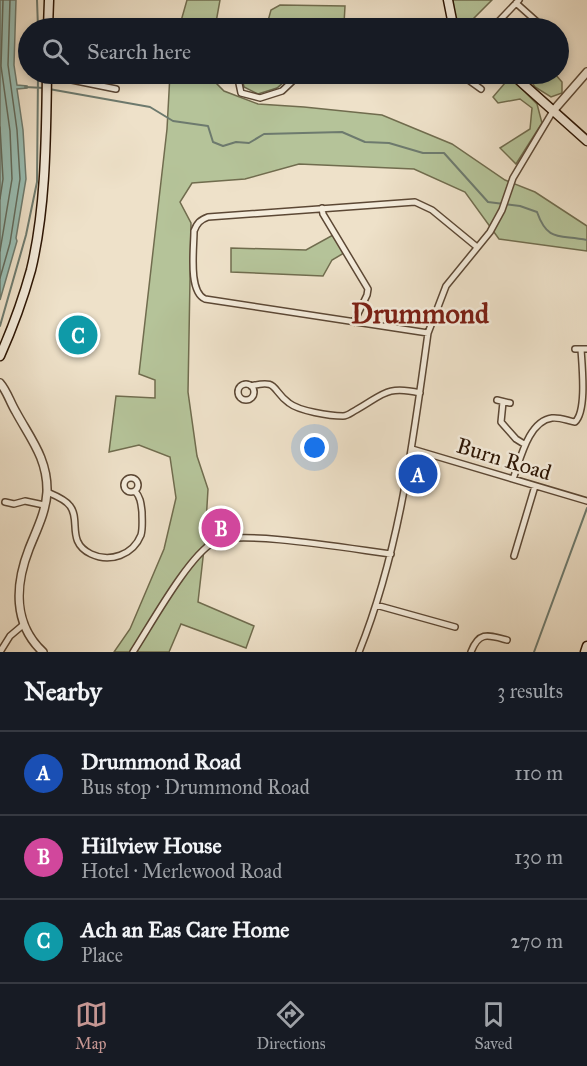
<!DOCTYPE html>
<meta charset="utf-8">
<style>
:root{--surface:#171b24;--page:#242831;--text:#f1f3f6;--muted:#9ea1a6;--line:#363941;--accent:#c59692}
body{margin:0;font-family:"IM FELL Great Primer",serif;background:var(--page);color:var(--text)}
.you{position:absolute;left:315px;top:448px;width:21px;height:21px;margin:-15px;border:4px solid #fff;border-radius:50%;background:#1a73e8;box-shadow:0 0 0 9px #1a73e833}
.badge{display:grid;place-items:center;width:39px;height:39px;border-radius:50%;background:var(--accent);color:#fff;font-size:20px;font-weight:700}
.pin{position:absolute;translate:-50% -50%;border:3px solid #fff;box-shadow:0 2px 6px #0006}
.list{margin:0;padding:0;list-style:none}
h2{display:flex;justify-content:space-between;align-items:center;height:78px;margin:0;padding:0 24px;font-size:26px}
h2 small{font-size:20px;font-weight:400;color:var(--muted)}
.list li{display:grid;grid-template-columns:39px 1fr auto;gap:18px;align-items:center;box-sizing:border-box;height:84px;padding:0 24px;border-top:2px solid var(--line)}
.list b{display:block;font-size:22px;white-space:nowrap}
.list p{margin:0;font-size:20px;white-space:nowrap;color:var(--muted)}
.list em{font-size:20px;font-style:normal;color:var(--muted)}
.icon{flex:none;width:33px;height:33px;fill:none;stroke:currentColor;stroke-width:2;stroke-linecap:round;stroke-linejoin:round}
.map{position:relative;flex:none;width:587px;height:652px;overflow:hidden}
.search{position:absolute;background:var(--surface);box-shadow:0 3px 9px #0003;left:18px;right:18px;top:18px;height:66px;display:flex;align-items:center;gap:15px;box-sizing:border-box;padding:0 21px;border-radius:33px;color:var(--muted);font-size:22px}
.sheet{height:330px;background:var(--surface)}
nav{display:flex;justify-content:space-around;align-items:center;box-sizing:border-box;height:84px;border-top:2px solid var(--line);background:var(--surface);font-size:16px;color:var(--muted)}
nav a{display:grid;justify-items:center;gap:3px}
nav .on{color:var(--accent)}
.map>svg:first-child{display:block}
</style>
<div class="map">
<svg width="587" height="652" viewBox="0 0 587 652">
<rect width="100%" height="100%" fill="#eee1c9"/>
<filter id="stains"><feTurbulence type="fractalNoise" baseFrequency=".00333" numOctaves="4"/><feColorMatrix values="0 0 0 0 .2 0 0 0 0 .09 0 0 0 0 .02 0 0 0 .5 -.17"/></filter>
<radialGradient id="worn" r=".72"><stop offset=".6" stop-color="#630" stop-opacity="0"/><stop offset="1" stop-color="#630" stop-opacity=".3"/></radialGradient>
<path fill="#b5c399" stroke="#706c4e" stroke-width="1.5" d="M187 0H220L215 28H179Z
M453 0H492L464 28 454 15Z
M280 5 345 6 344 24H323L321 28H266L271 10Z
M170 74H207L224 91 258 104 304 107 382 115 452 144 505 180 535 192 587 226V251L499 239 465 192 414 169 299 164 245 179 192 183 180 202 191 223 188 392 197 456 208 489 205 540 198 602 254 626 246 648 181 624 169 652H114L130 629 164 549 176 498 170 457 139 445 109 452 116 396 155 398V380L139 374 167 129Z
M241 74H293L277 88 258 94 244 87Z
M526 74H555L562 82V93L551 97 535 87Z
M510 77 537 104 542 123 516 164 500 148 530 129 532 108 520 99 498 103 493 97Z
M333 235 344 253 332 260 323 276 231 272V248L306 250Z"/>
<path fill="#99beb4" stroke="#6d7a6e" stroke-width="1.5" d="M0 0H16L14 65 17 85 27 86V88L17 89 23 130 26 179 16 238 17 241 0 300Z"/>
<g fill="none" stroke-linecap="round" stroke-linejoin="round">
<path stroke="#626a5c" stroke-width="1.5" d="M0 127 3 179 0 199
M0 251 12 179 10 131 1 66 3 0
M0 278 10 243 20 179 17 130 8 65 10 0"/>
<path stroke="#6d7a6e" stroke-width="2" d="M37 0 38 28
M25 87 44 88
M49 89 150 107 173 121 208 126 213 142 223 146 236 142 249 143 264 134 342 132 365 142 389 143 423 153H444L488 202 520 206 537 212C548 243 560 234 587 240
M0 326 26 235 37 182 38 74
M534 652 587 508"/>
<defs>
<path id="minor" d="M516 3 544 28
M498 22 519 0
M237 74 241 93 260 98 282 91 300 74
M460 74 481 89
M47 75 116 89
M322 208 323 214 368 289 367 295 354 322
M428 333 205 299C188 291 194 249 194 231 197 223 200 220 208 217L415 202 432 210 477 247
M575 349H587
M238 392a8 8 0 1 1 16 0a8 8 0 1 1-16 0Z
M251 386C279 379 271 390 289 403 299 411 330 416 343 416 348 416 352 412 356 410 383 395 386 385 420 393
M497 400 510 403
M503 402 501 422 516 439 524 444
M412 449 587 501
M124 485a7 7 0 1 1 14 0a7 7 0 1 1-14 0Z
M513 479C520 461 528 421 552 418 560 417 568 421 575 422 587 411 582 366 581 349
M47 492C54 495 65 499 70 506 81 520 66 542 91 554 110 563 133 555 141 535 143 528 142 520 142 512 141 504 141 498 135 491
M5 502 14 504 25 501 44 505
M514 556 535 486
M376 605 455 627
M0 652 10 636 23 625
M133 652C150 626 189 555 214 542 239 529 358 550 391 554
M359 652C400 550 413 441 428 333L446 286 490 232 502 210 513 178 553 111
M471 652C479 631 488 635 507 640"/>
<path id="tertiary" d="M553 111 587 72
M0 383C7 391 10 402 16 412 30 438 48 459 47 492 46 512 36 531 29 549 15 585 13 624 43 652"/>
<path id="secondary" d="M448 0 452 20 458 28
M48 28 49 0
M512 74 587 141
M0 356C12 329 23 299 31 270 46 208 46 137 47 74
M585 652 587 646"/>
</defs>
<use href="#minor" stroke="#5c4835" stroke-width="8"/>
<use href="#tertiary" stroke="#5c4835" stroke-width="10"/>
<use href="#secondary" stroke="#2c1504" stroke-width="11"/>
<use href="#minor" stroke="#f4ecdc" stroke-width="5"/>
<use href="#tertiary" stroke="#f4ecdc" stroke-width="7"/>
<use href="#secondary" stroke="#f4ecdc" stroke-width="8"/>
</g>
<g text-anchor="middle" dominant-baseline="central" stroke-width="5" stroke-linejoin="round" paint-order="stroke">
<g font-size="22" fill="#2c1504" stroke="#f4ecdc">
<text transform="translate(504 459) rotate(17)">Burn Road</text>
</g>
<g font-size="28" font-weight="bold" fill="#7a1f14" stroke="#f4ecdc">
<text x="420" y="313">Drummond</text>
</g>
</g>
<rect width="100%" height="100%" filter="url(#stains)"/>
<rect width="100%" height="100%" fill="url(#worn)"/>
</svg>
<div class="you"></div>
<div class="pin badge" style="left:418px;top:474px;background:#1a4fb4">A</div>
<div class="pin badge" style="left:221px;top:528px;background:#d1479c">B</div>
<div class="pin badge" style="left:78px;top:335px;background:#0f9aa8">C</div>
<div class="search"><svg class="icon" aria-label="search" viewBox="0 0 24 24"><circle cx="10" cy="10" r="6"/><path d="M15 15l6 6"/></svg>Search here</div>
</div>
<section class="sheet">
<h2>Nearby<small>3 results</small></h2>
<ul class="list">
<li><span class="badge" style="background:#1a4fb4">A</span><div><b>Drummond Road</b><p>Bus stop · Drummond Road</p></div><em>110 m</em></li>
<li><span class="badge" style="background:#d1479c">B</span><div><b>Hillview House</b><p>Hotel · Merlewood Road</p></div><em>130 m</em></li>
<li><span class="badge" style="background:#0f9aa8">C</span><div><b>Ach an Eas Care Home</b><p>Place</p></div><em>270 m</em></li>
</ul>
</section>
<nav>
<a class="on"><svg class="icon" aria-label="map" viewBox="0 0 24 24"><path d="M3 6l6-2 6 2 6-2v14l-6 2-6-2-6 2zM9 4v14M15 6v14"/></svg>Map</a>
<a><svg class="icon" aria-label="directions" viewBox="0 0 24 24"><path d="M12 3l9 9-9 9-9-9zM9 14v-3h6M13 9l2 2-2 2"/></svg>Directions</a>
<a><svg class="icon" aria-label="saved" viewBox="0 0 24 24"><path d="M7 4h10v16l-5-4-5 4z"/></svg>Saved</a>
</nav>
